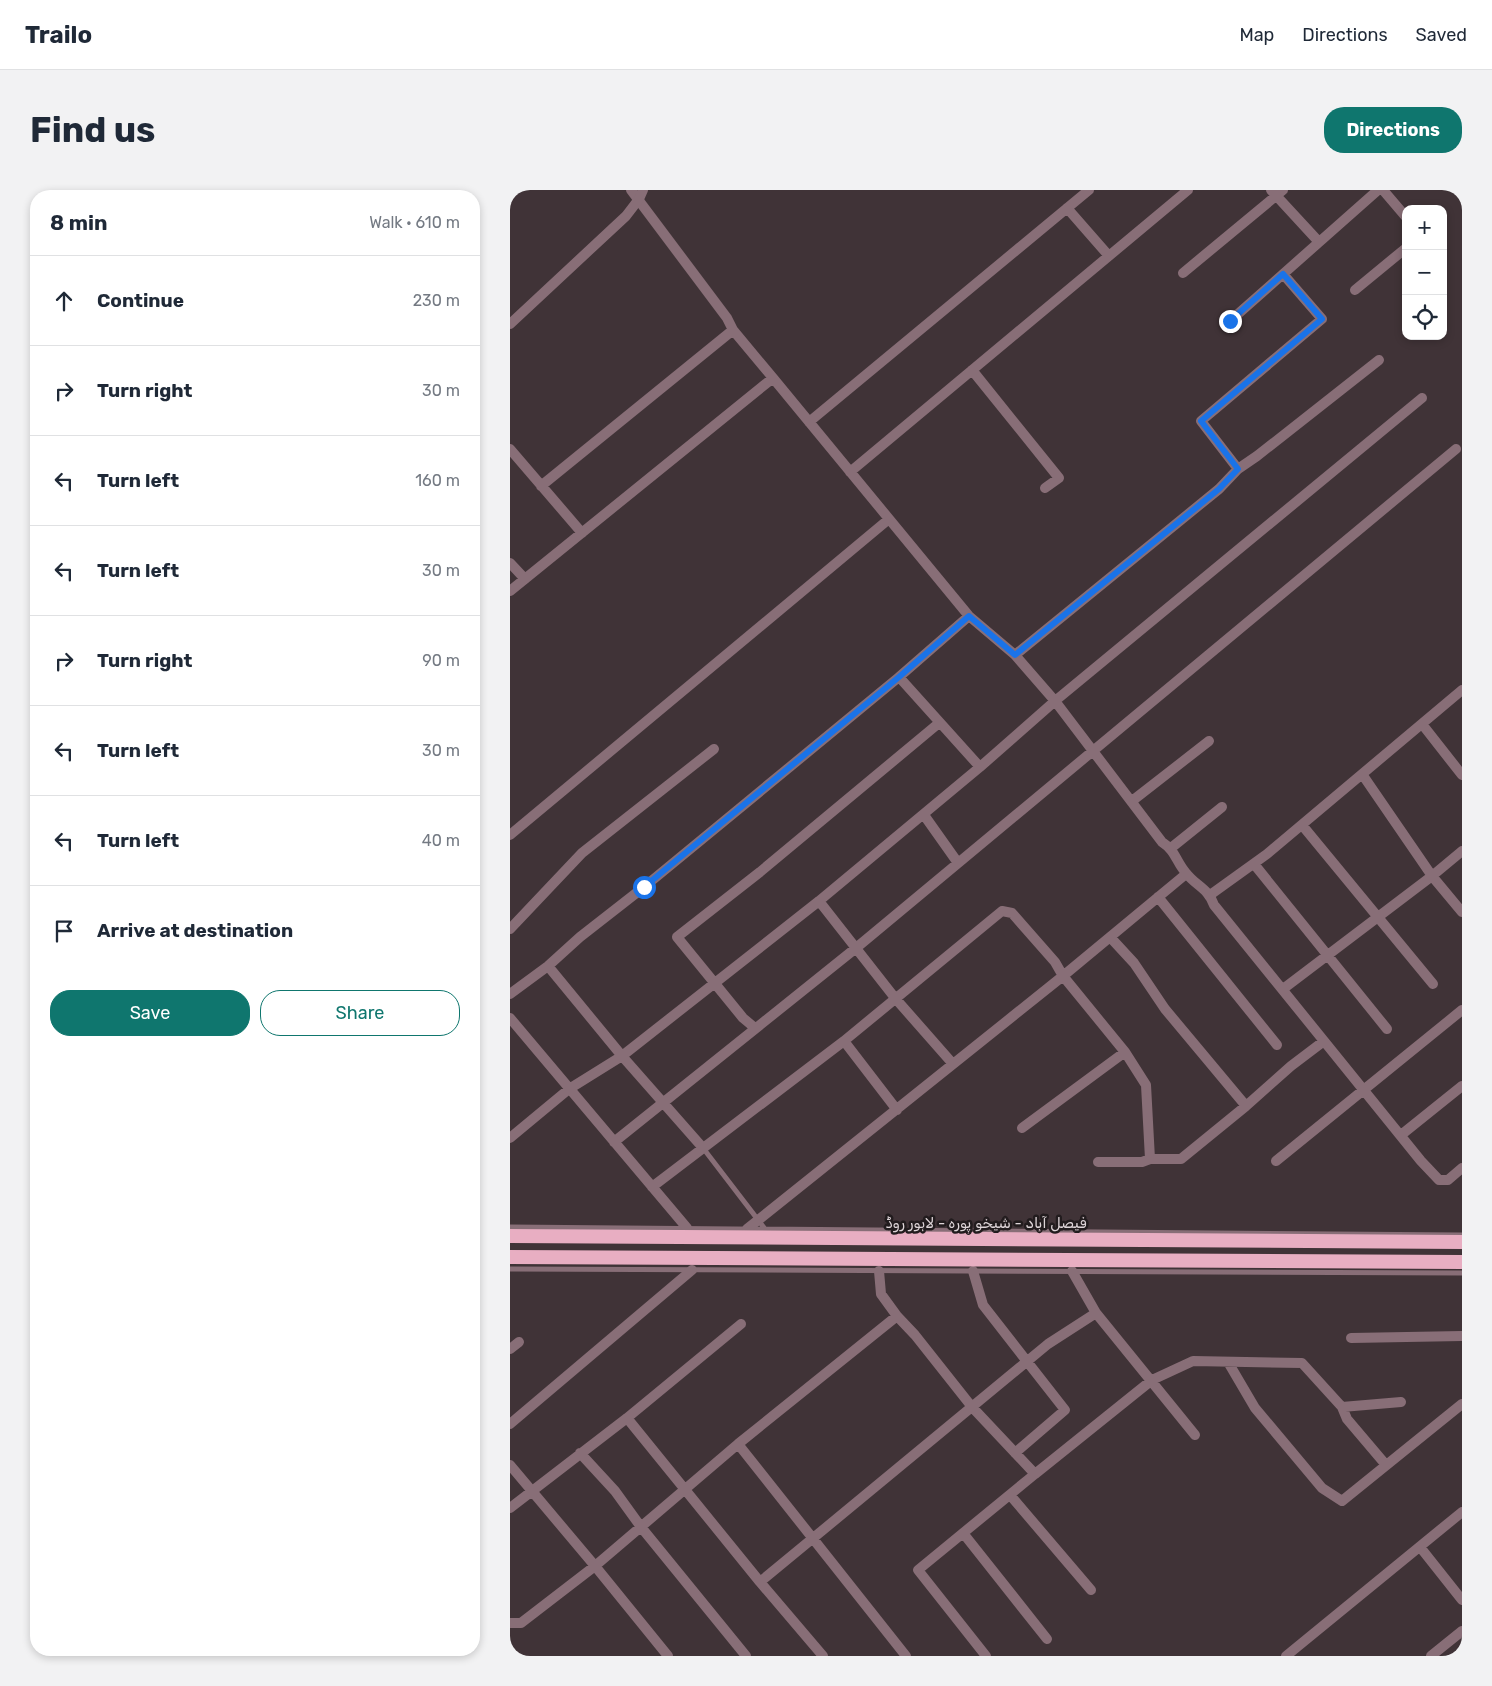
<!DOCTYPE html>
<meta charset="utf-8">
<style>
:root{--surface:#fff;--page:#f2f2f3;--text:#1f2937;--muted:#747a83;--line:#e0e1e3;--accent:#0f766e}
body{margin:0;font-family:Rubik,"Noto Sans Arabic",sans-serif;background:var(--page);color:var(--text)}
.controls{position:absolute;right:15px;top:15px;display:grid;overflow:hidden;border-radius:10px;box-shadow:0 2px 8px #0003}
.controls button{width:45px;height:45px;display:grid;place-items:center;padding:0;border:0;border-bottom:1px solid var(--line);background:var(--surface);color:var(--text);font:25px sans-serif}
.stop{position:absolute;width:15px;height:15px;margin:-11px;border:4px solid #1a73e8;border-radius:50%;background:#fff}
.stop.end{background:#1a73e8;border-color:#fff;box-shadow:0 1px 5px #0008}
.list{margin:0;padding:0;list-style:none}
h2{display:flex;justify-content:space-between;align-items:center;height:65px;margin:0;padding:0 20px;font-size:21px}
h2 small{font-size:16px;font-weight:400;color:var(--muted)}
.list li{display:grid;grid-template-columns:32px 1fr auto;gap:15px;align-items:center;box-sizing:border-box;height:90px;padding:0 20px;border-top:1px solid var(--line)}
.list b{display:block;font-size:19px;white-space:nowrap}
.list em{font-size:16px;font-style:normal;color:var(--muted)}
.actions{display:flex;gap:10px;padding:15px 20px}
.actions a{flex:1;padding:11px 0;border:1px solid var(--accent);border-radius:20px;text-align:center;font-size:18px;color:var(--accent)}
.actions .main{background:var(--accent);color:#fff}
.icon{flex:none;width:28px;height:28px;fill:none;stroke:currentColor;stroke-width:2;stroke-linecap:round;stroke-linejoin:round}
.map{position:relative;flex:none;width:952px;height:1466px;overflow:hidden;border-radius:20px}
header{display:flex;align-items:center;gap:30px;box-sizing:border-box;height:70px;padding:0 25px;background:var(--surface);border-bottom:1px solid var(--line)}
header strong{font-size:24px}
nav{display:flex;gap:28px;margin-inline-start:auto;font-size:18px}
.intro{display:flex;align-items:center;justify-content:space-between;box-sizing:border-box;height:120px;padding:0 30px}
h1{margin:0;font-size:35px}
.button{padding:12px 22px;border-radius:20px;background:var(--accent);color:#fff;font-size:18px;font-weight:700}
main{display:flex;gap:30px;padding:0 30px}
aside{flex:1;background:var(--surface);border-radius:20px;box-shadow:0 2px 8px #0003}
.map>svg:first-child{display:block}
</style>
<header>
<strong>Trailo</strong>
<nav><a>Map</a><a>Directions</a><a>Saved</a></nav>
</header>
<div class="intro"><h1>Find us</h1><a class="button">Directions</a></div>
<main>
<aside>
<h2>8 min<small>Walk · 610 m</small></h2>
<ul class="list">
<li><svg class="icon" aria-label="ahead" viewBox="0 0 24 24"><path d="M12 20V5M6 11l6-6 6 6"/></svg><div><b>Continue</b></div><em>230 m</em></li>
<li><svg class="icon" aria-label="right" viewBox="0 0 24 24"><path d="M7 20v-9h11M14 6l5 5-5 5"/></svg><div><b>Turn right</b></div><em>30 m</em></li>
<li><svg class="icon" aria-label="left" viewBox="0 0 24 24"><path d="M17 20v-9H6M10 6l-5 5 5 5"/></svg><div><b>Turn left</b></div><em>160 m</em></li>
<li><svg class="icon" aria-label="left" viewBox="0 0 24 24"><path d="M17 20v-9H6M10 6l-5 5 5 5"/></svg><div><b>Turn left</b></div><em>30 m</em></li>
<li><svg class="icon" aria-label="right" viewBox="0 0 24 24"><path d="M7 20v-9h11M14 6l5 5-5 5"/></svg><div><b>Turn right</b></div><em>90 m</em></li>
<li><svg class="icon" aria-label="left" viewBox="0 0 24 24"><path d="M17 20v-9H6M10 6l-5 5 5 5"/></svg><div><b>Turn left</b></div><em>30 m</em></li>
<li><svg class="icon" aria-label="left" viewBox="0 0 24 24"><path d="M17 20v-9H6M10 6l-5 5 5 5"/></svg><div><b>Turn left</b></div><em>40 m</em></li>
<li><svg class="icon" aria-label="arrive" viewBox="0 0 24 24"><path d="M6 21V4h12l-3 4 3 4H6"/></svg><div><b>Arrive at destination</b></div></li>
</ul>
<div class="actions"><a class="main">Save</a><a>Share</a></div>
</aside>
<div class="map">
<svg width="952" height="1466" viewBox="0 0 952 1466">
<rect width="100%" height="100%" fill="#403337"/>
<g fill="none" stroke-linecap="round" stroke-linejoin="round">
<path stroke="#886e77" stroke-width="5" d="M193 958 255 1039
M0 1037 952 1045
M0 1079 952 1083"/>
<path stroke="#886e77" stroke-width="10" d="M121 0 217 128 223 140 263 188 459 426 505 465 545 511 652 652C666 661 666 672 676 683 686 696 698 698 704 715L911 971 929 990H938L952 978
M761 0 809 52
M873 0 896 27
M557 18 599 66
M673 83 773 0
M845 100 896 58
M720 131 868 0
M462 180 549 288 535 298
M299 232 579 0
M0 259 72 343
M728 279 691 231 812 129 773 84
M340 282 678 0
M31 296 223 140
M0 373 15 389
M0 401 263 188
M505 465 709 299 728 279 747 266 869 170
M389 487 470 577
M912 534 952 585
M852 584 922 686 952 661
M622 611 699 551
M414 625 448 673
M792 635 923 794
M0 645 379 329
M661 658 712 617
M744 674 877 839
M700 705 757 664 952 500
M648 707 767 855
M309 711 385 808 443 874
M0 739 72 663 204 559
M600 747 624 773 655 819 736 916
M38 776 112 866 193 958
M773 799 922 686 952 722
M0 804 38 776 70 747 134 697 389 487 459 426
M0 828 177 1038
M245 838 233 828 167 747 250 682 429 533
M334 851 387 920
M512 938 615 862
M891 945 952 896
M0 948 59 899 112 866 309 711 470 577 545 511 912 208
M104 952 346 758 946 259
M766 971 952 820
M588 972H632L640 969H671L736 916 781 876 814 851
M142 997 334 851 492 721 502 723 545 772 553 786 615 862 636 895 640 969
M237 1039 553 786 676 684
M369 1081 371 1104 387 1126
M463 1081 473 1115 555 1220 505 1263
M562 1081 586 1123 685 1245
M841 1148 952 1146
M0 1159 9 1152
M718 1172 745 1218 812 1298 832 1311 952 1214
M832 1217 891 1212
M117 1228 250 1392 313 1466
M0 1234 182 1080
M228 1254 396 1466
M70 1263 105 1301 131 1337 236 1466
M0 1275 85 1376 158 1466
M525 1284 642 1190 683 1171 792 1173 832 1217 837 1229 876 1275
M500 1305 581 1400
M0 1318 117 1228 231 1134
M453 1343 537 1449
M910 1357 952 1410
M250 1392 538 1154 586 1123
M0 1433H11L85 1376 228 1254 387 1126 405 1145 462 1217 525 1284 408 1380 476 1466
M776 1466 952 1322
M921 1466 952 1441"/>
<path stroke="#886e77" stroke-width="10" d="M0 134 116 26 129 9 133 0"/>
<path stroke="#e8aec2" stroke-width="14" d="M0 1046 952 1052
M0 1067 952 1072"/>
</g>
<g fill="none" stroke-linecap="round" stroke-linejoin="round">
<path stroke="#1a73e8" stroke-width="6" d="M134 697 389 487 459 426 505 465 709 299 728 279 691 231 812 129 773 84 720 131"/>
</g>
<g text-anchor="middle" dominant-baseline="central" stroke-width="5" stroke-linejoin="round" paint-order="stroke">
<g font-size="15" fill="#ded5d8" stroke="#221c1e">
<text x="476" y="1033">فیصل آباد - شیخو پورہ - لاہور روڈ</text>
</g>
</g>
</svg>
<div class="controls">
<button>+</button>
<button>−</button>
<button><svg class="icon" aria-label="locate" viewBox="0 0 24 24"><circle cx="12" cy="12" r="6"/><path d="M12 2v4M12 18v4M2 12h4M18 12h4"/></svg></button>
</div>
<div class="stop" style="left:134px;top:697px"></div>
<div class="stop end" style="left:720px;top:131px"></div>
</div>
</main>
